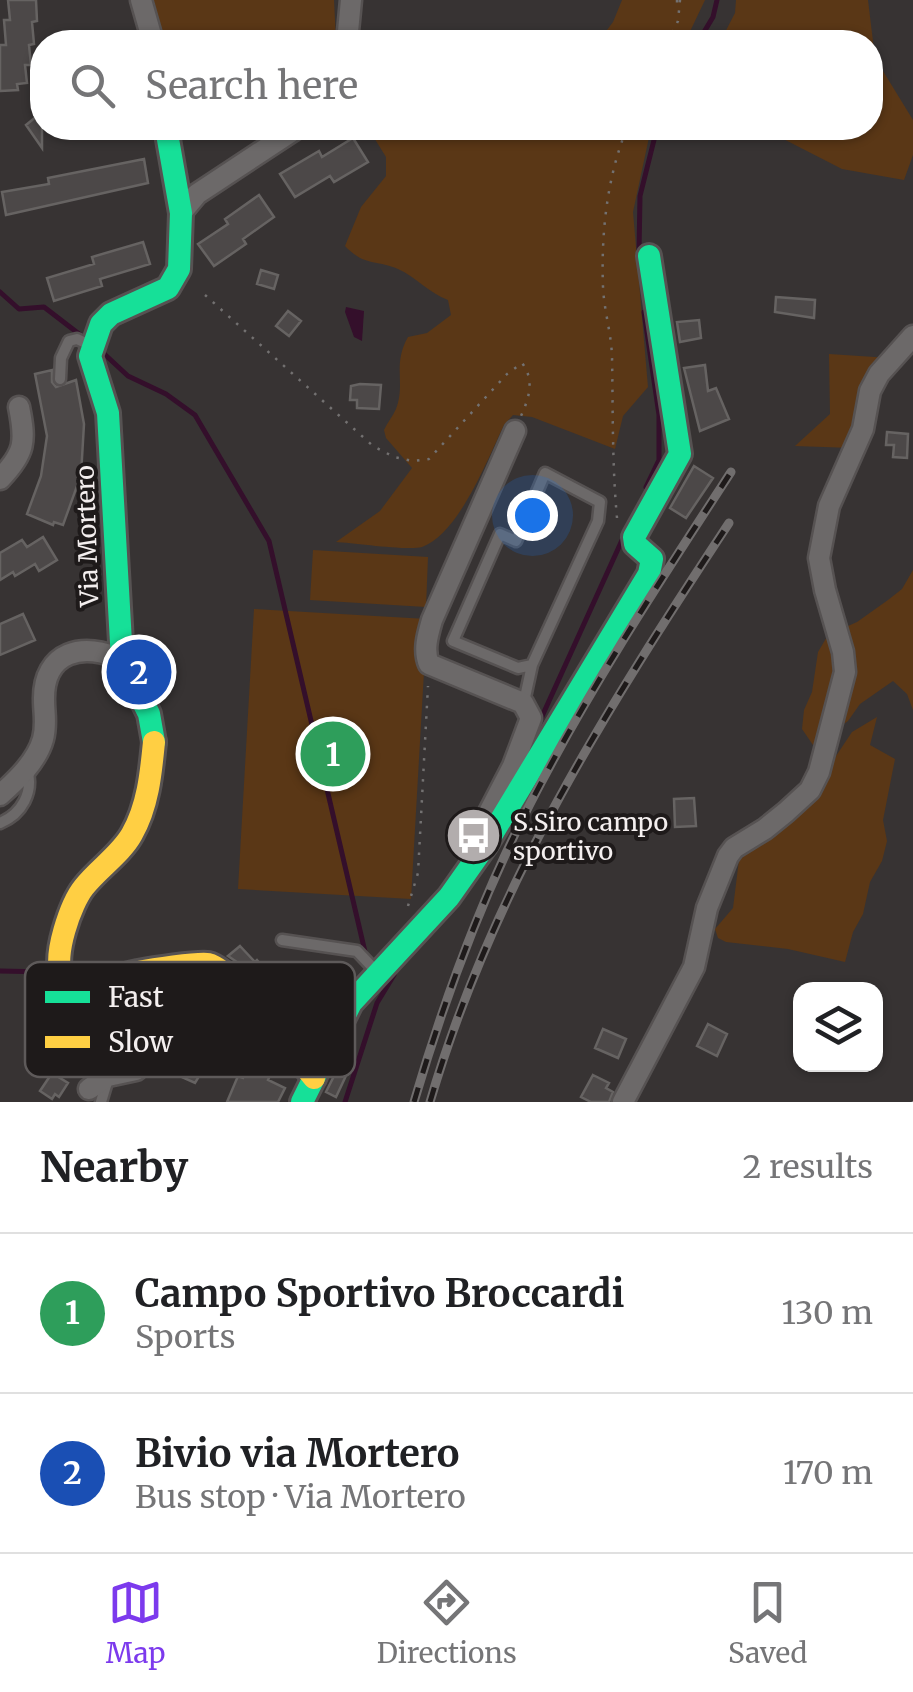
<!DOCTYPE html>
<meta charset="utf-8">
<style>
:root{--surface:#fff;--page:#f6f6f6;--text:#202124;--muted:#757577;--line:#e0e0e0;--accent:#7c3aed}
body{margin:0;font-family:Merriweather,serif;background:var(--page);color:var(--text)}
.controls{position:absolute;right:30px;bottom:30px;display:grid;overflow:hidden;border-radius:20px;box-shadow:0 2px 8px #0004}
.controls button{width:90px;height:90px;display:grid;place-items:center;padding:0;border:0;border-bottom:2px solid var(--line);background:var(--surface);color:var(--text);font:50px sans-serif}
.you{position:absolute;left:532px;top:515px;width:35px;height:35px;margin:-25px;border:8px solid #fff;border-radius:50%;background:#1a73e8;box-shadow:0 0 0 15px #1a73e833}
.badge{display:grid;place-items:center;width:65px;height:65px;border-radius:50%;background:var(--accent);color:#fff;font-size:32px;font-weight:700}
.pin{position:absolute;translate:-50% -50%;border:5px solid #fff;box-shadow:0 2px 10px #0006}
.list{margin:0;padding:0;list-style:none}
h2{display:flex;justify-content:space-between;align-items:center;height:130px;margin:0;padding:0 40px;font-size:42px}
h2 small{font-size:32px;font-weight:400;color:var(--muted)}
.list li{display:grid;grid-template-columns:65px 1fr auto;gap:30px;align-items:center;box-sizing:border-box;height:160px;padding:0 40px;border-top:2px solid var(--line)}
.list b{display:block;font-size:38px;white-space:nowrap}
.list p{margin:0;font-size:32px;white-space:nowrap;color:var(--muted)}
.list em{font-size:32px;font-style:normal;color:var(--muted)}
.icon{flex:none;width:55px;height:55px;fill:none;stroke:currentColor;stroke-width:2;stroke-linecap:round;stroke-linejoin:round}
.map{position:relative;flex:none;width:913px;height:1102px;overflow:hidden}
.search{position:absolute;background:var(--surface);box-shadow:0 2px 8px #0004;left:30px;right:30px;top:30px;height:110px;display:flex;align-items:center;gap:25px;box-sizing:border-box;padding:0 35px;border-radius:40px;color:var(--muted);font-size:38px}
.sheet{height:450px;background:var(--surface)}
nav{display:flex;justify-content:space-around;align-items:center;box-sizing:border-box;height:140px;border-top:2px solid var(--line);background:var(--surface);font-size:28px;color:var(--muted)}
nav a{display:grid;justify-items:center;gap:5px}
nav .on{color:var(--accent)}
.map>svg:first-child{display:block}
</style>
<div class="map">
<svg width="913" height="1102" viewBox="0 0 913 1102">
<rect width="100%" height="100%" fill="#373333"/>
<path fill="#5a3716" d="M146 0H334L336 41 158 42Z
M622 0H705L685 42H598L613 22Z
M736 0H868L875 58 913 120V155L904 180 842 169 762 128H870V42H720L735 13Z
M368 128H651L633 212 648 387 623 416 615 449 532 417 513 415 504 425C488 458 459 534 422 547 409 551 354 543 336 542L380 511 412 468 386 438 384 430C387 423 393 416 396 409 406 383 392 365 408 337L427 333 451 315 448 300C429 293 416 277 398 269 375 259 365 267 345 246L361 207 386 176V157Z
M829 354 890 358 852 448 795 446 830 414Z
M313 550 428 557 426 607 310 600Z
M913 570V710L907 694 893 681 860 704 848 721 813 745 802 729 804 710 812 692 818 652 828 635 857 622 888 600 902 589Z
M254 609 427 619 411 899 238 889Z
M877 717 870 745 895 759 883 820 887 841 882 861 870 882 863 914 853 932 845 962 788 949 726 942 718 938 715 929 733 908 739 860 808 806 826 783 836 756 852 732Z"/>
<path fill="#340f2b" d="M346 307 364 311 362 341 354 337 345 312Z"/>
<g fill="none" stroke-linecap="round" stroke-linejoin="round">
<path stroke="#340f2b" stroke-width="5" d="M698 42 713 17 717 0
M639 251 640 196 657 128
M0 292 19 309 44 307 83 337
M644 312 659 415V460L646 487
M100 350 128 376 166 394 195 415 269 541 366 956
M539 723 623 538
M0 971 50 972
M161 982 224 988
M345 1102 377 1003 394 975"/>
</g>
<path fill="#4c4848" stroke="#666362" stroke-width="2.5" d="M8 0H36L37 21 32 22 34 44 29 45 31 65H25L27 83 17 84 18 90 0 91V45H6L4 20H10Z
M42 112V148L26 125Z
M353 138 368 162 334 182 330 176 295 197 280 174 319 151 322 157Z
M144 159 148 183 6 215 2 192 49 184 48 178Z
M259 195 274 217 243 239 246 244 214 266 198 244 228 224 225 219Z
M143 242 150 264 100 279 102 286 54 301 47 278 94 264 92 257Z
M261 270 278 275 274 289 257 284Z
M776 297 815 300 814 318 775 312Z
M288 311 301 321 289 336 276 326Z
M699 320 701 338 680 342 677 322Z
M705 365 708 391 716 388 729 419 700 431 684 368Z
M52 370V382L56 387 76 380 84 424 81 475 63 525 54 522 53 525 27 514 41 476 47 436 35 374Z
M360 384 381 385 379 409 357 408V400H350L351 386Z
M887 432 908 434 907 458 893 457 894 445H886Z
M694 466 713 478 686 518 670 508Z
M43 537 57 560 39 571 35 564 15 576 13 572 0 580V553L22 540 27 547Z
M23 614 35 640 0 655V624Z
M694 798 696 826 675 827 674 799Z
M240 946 255 962 257 960 262 966 270 965 300 999 310 978 337 982 315 1030 290 1021 247 969 228 956Z
M708 1024 727 1034 717 1056 697 1046Z
M179 1028 217 1047 195 1083 164 1069Z
M603 1029 626 1039 618 1058 595 1048Z
M344 1056 351 1060V1065L336 1097 326 1092Z
M251 1061 272 1071 268 1080 285 1088 278 1102H227L238 1076 243 1078Z
M52 1073 68 1083 59 1097 55 1094 52 1099 40 1091Z
M593 1075 609 1083 606 1088 613 1092 609 1102H591L581 1097Z"/>
<g fill="none" stroke-linecap="round" stroke-linejoin="round">
<defs>
<path id="lane" d="M60 379 61 358 69 341 77 339 90 345
M524 702 532 665 598 521 600 502 545 473 516 541 500 534 453 641 518 668 532 665
M0 823C22 814 34 792 27 769
M282 940 357 951 376 971
M101 1102 107 1082"/>
<path id="street" d="M141 0 153 42
M347 42 351 0
M181 213 197 194 297 128
M0 479C25 453 26 442 19 407
M0 795C17 780 37 761 43 739 47 724 44 714 44 700 43 651 84 641 122 660
M485 844V820L513 766 531 718 523 703 429 664C423 650 428 634 432 620L515 431
M69 979 83 1001 130 1011 148 1021 154 1038 150 1057 136 1070 108 1076 89 1089
M623 1102 694 967 707 908 728 856 734 848 765 829 786 812 810 790 819 772 845 672 843 652 825 590 819 558 829 506 863 429 870 391 879 374 913 336"/>
<path id="fast" d="M154 742 149 714 122 660 108 413 90 356 101 324 111 314 168 288 179 269 181 213 166 128
M302 1102 351 1003 449 897 485 846 649 574 652 559 635 544 634 537 680 454 649 256"/>
<path id="slow" d="M154 742C151 773 148 806 132 834 121 854 98 869 84 887 71 903 52 957 62 976 90 988 111 978 138 972 149 970 199 962 208 964 235 970 294 1054 314 1078"/>
</defs>
<use href="#lane" stroke="#565252" stroke-width="15"/>
<use href="#street" stroke="#565252" stroke-width="25"/>
<use href="#fast" stroke="#565252" stroke-width="28"/>
<use href="#slow" stroke="#565252" stroke-width="28"/>
<path stroke="#737171" stroke-width="2.5" stroke-dasharray="2.5 8" stroke-linecap="butt" d="M677 0V9
M668 42 678 21 680 0
M205 295 373 446 394 457 413 461 429 459 507 374 522 363C535 380 529 398 521 416
M617 518C612 464 613 410 612 356 611 332 604 310 603 287 601 233 607 177 627 128
M408 906 418 873 428 686
M913 1102V1101"/>
<use href="#lane" stroke="#6c6969" stroke-width="10"/>
<use href="#street" stroke="#6c6969" stroke-width="20"/>
<use href="#fast" stroke="#16e098" stroke-width="22"/>
<use href="#slow" stroke="#ffcf43" stroke-width="22"/>
<defs>
<path id="rail" d="M414 1102C444 1000 481 899 530 804 589 689 660 581 731 472
M430 1102C493 887 607 708 729 523"/>
</defs>
<use href="#rail" stroke="#716e6e" stroke-width="9"/>
<use href="#rail" stroke="#1e1a1a" stroke-width="5" stroke-dasharray="15" stroke-linecap="butt"/>
</g>
<defs>
<symbol id="bus-disc" viewBox="-11 -11 22 22"><circle r="9.5" fill="#b2adad" stroke="#1e1a1a"/><path d="M-5-6H5V4H4V6H2V4H-2V6H-4V4H-5ZM-3.5-4V0h7V-4ZM-3.5 1.2v1.5H-2V1.2ZM2 1.2v1.5H3.5V1.2Z" fill="#fff"/></symbol>
</defs>
<g fill-rule="evenodd">
<use href="#bus-disc" x="442" y="804" width="63" height="63"/>
</g>
<g text-anchor="middle" dominant-baseline="central" stroke-width="8" stroke-linejoin="round" paint-order="stroke">
<g font-size="25" fill="#f4efef" stroke="#1e1a1a">
<text transform="translate(87 536) rotate(-92)">Via Mortero</text>
</g>
<g font-size="25" fill="#f4efef" stroke="#1e1a1a" text-anchor="start">
<text x="513" y="822">S.Siro campo<tspan x="513" dy="29">sportivo</tspan></text>
</g>
</g>
<rect x="25" y="962" width="330" height="115" rx="15" fill="#1e1a1a" stroke="#5e5a5a" stroke-width="2.5"/>
<rect x="45" y="991" width="45" height="12" fill="#16e098"/>
<rect x="45" y="1036" width="45" height="12" fill="#ffcf43"/>
<g font-size="28" fill="#f4efef">
<text x="108" y="1007">Fast</text>
<text x="108" y="1052">Slow</text>
</g>
</svg>
<div class="controls">
<button><svg class="icon" aria-label="layers" viewBox="0 0 24 24"><path d="M12 4l9 5-9 5-9-5zM3 14l9 5 9-5"/></svg></button>
</div>
<div class="you"></div>
<div class="pin badge" style="left:333px;top:754px;background:#2e9e5b">1</div>
<div class="pin badge" style="left:139px;top:672px;background:#1a4fb4">2</div>
<div class="search"><svg class="icon" aria-label="search" viewBox="0 0 24 24"><circle cx="10" cy="10" r="6"/><path d="M15 15l6 6"/></svg>Search here</div>
</div>
<section class="sheet">
<h2>Nearby<small>2 results</small></h2>
<ul class="list">
<li><span class="badge" style="background:#2e9e5b">1</span><div><b>Campo Sportivo Broccardi</b><p>Sports</p></div><em>130 m</em></li>
<li><span class="badge" style="background:#1a4fb4">2</span><div><b>Bivio via Mortero</b><p>Bus stop · Via Mortero</p></div><em>170 m</em></li>
</ul>
</section>
<nav>
<a class="on"><svg class="icon" aria-label="map" viewBox="0 0 24 24"><path d="M3 6l6-2 6 2 6-2v14l-6 2-6-2-6 2zM9 4v14M15 6v14"/></svg>Map</a>
<a><svg class="icon" aria-label="directions" viewBox="0 0 24 24"><path d="M12 3l9 9-9 9-9-9zM9 14v-3h6M13 9l2 2-2 2"/></svg>Directions</a>
<a><svg class="icon" aria-label="saved" viewBox="0 0 24 24"><path d="M7 4h10v16l-5-4-5 4z"/></svg>Saved</a>
</nav>
